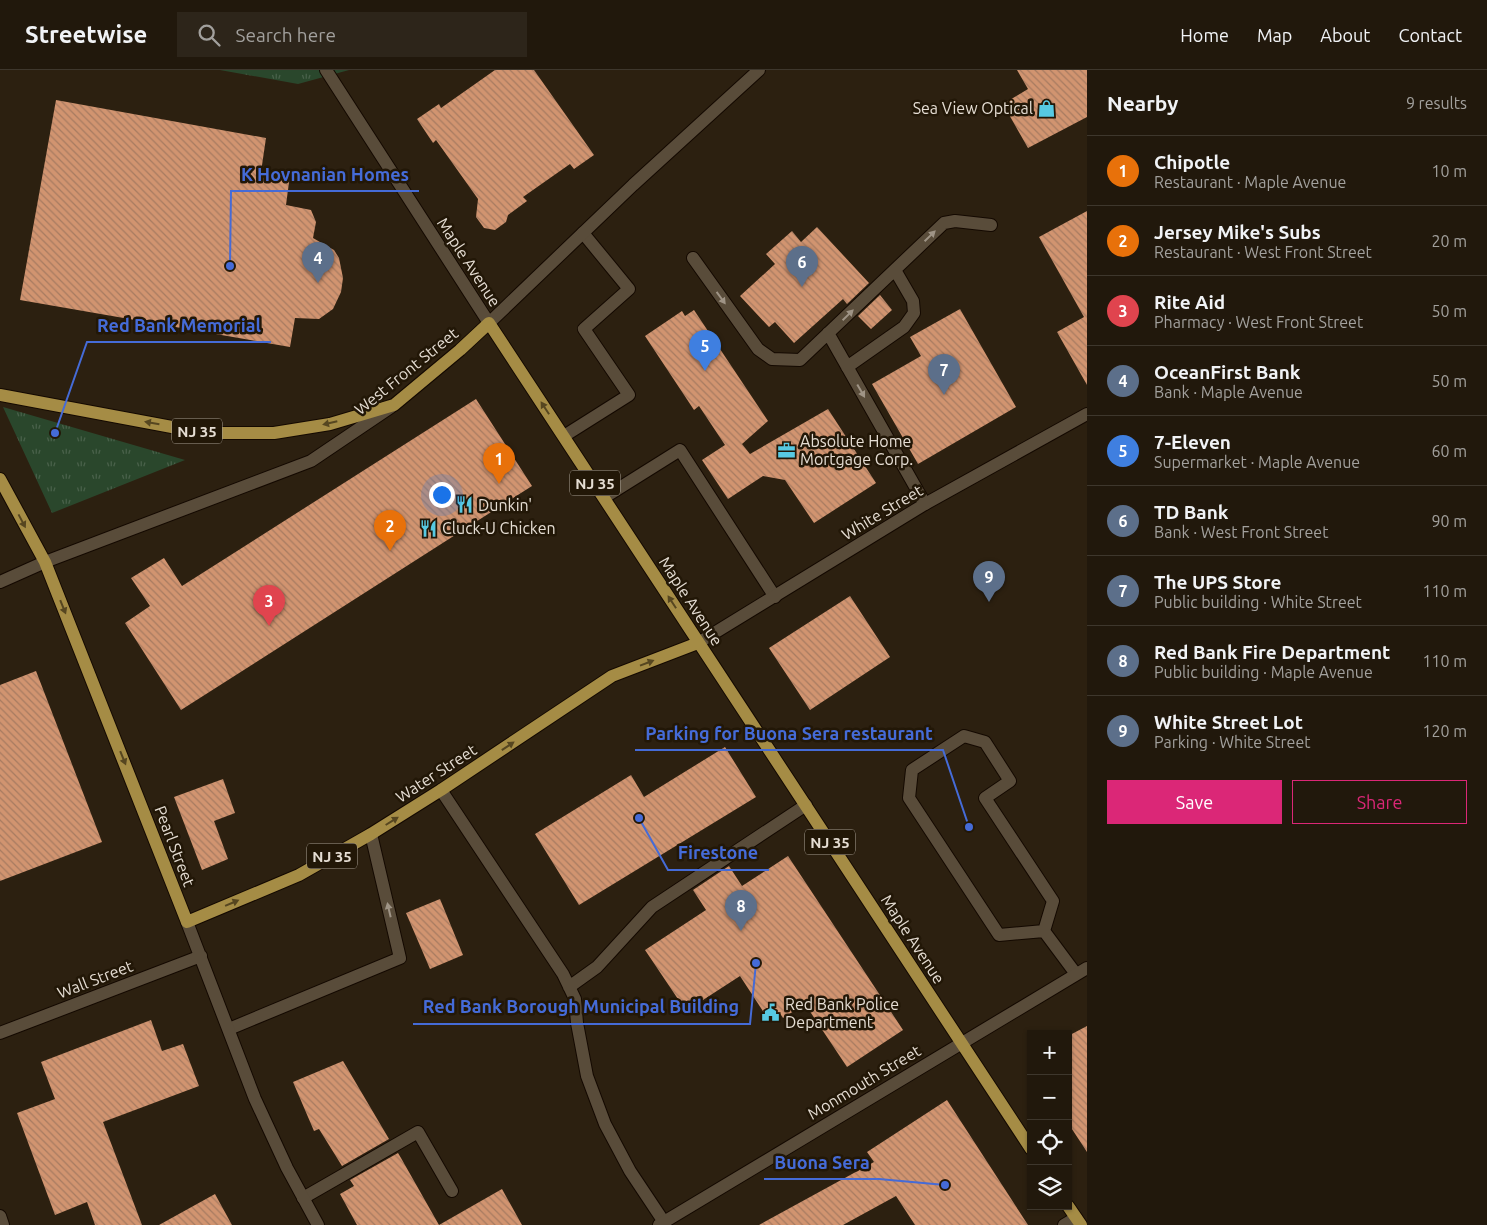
<!DOCTYPE html>
<meta charset="utf-8">
<style>
:root{--surface:#21180c;--page:#2d251a;--text:#f1f3f6;--muted:#a2a09d;--line:#3e372d;--accent:#db2777}
body{margin:0;font-family:Ubuntu,sans-serif;background:var(--page);color:var(--text)}
.controls{position:absolute;right:15px;bottom:15px;display:grid;overflow:hidden;border-radius:0px;box-shadow:0 1px 4px #0004}
.controls button{width:45px;height:45px;display:grid;place-items:center;padding:0;border:0;border-bottom:1px solid var(--line);background:var(--surface);color:var(--text);font:25px sans-serif}
.you{position:absolute;left:441px;top:424px;width:18px;height:18px;margin:-12px;border:4px solid #fff;border-radius:50%;background:#1a73e8;box-shadow:0 0 0 8px #1a73e833}
.badge{display:grid;place-items:center;width:32px;height:32px;border-radius:50%;background:var(--accent);color:#fff;font-size:16px;font-weight:700}
.pin{position:absolute;translate:-50% -41px;filter:drop-shadow(0 1px 2px #0008)}
.pin::after{content:'';position:absolute;top:26px;width:18px;height:15px;background:inherit;clip-path:polygon(0 0,100% 0,50% 100%)}
.list{margin:0;padding:0;list-style:none}
h2{display:flex;justify-content:space-between;align-items:center;height:65px;margin:0;padding:0 20px;font-size:21px}
h2 small{font-size:16px;font-weight:400;color:var(--muted)}
.list li{display:grid;grid-template-columns:32px 1fr auto;gap:15px;align-items:center;box-sizing:border-box;height:70px;padding:0 20px;border-top:1px solid var(--line)}
.list b{display:block;font-size:19px;white-space:nowrap}
.list p{margin:0;font-size:16px;white-space:nowrap;color:var(--muted)}
.list em{font-size:16px;font-style:normal;color:var(--muted)}
.actions{display:flex;gap:10px;padding:15px 20px}
.actions a{flex:1;padding:11px 0;border:1px solid var(--accent);border-radius:0px;text-align:center;font-size:18px;color:var(--accent)}
.actions .main{background:var(--accent);color:#fff}
.icon{flex:none;width:28px;height:28px;fill:none;stroke:currentColor;stroke-width:2;stroke-linecap:round;stroke-linejoin:round}
.map{position:relative;flex:none;width:1087px;height:1155px;overflow:hidden}
header{display:flex;align-items:center;gap:30px;box-sizing:border-box;height:70px;padding:0 25px;background:var(--surface);border-bottom:1px solid var(--line)}
header strong{font-size:24px}
nav{display:flex;gap:28px;margin-inline-start:auto;font-size:18px}
.search{width:350px;height:45px;background:var(--page);display:flex;align-items:center;gap:12px;box-sizing:border-box;padding:0 18px;border-radius:0px;color:var(--muted);font-size:19px}
main{display:flex}
aside{flex:1;background:var(--surface)}
.map>svg:first-child{display:block}
</style>
<header>
<strong>Streetwise</strong>
<div class="search"><svg class="icon" aria-label="search" viewBox="0 0 24 24"><circle cx="10" cy="10" r="6"/><path d="M15 15l6 6"/></svg>Search here</div>
<nav><a>Home</a><a>Map</a><a>About</a><a>Contact</a></nav>
</header>
<main>
<div class="map">
<svg width="1087" height="1155" viewBox="0 0 1087 1155">
<defs>
<pattern id="park-tufts" width="24" height="20" patternUnits="userSpaceOnUse" patternTransform="scale(1.25)"><rect width="24" height="20" fill="#2a472c"/><path d="M3 7l-1-3M5 7V3M7 7l1-3M15 17l-1-3M17 17v-4M19 17l1-3" fill="none" stroke="#49614a"/></pattern>
<pattern id="building-back-hatch" width="6" height="6" patternUnits="userSpaceOnUse" patternTransform="scale(1.25)"><rect width="6" height="6" fill="#d19470"/><path d="M-1 5l2 2M0 0l6 6M5-1l2 2" fill="none" stroke="#a77b61"/></pattern>
</defs>
<rect width="100%" height="100%" fill="#2c2010"/>
<path fill="url(#park-tufts)" d="M220 0H349L298 14Z
M3 337 185 390 52 443Z"/>
<path fill="url(#building-back-hatch)" d="M495 0H534L594 85 574 99 570 94 523 127 527 131 508 145 506 152 495 160 484 158 476 147 478 129 436 70 433 73 417 49 439 34 441 38Z
M1017 0H1087V47L1028 78 1003 34 1028 19Z
M56 30 266 68 261 102 290 105 286 135 311 140 316 152 313 168 334 180 339 188 343 208 341 222 333 239 319 249 295 248 290 277 20 230Z
M1087 141V315L1057 262 1084 247 1039 167Z
M817 157 869 213 847 234 843 229 794 273 775 252 769 257 740 226 775 194 766 184 792 161 801 172Z
M880 225 892 240 871 259 858 246Z
M960 239 1016 337 918 394 872 314 921 286 910 267Z
M694 240 768 351 742 374 750 384 828 339 876 413 814 453 785 410 763 406 728 429 702 390 725 375 699 336 694 340 645 266 682 241 685 246Z
M476 329 532 416 181 640 125 553 150 536 131 508 164 488 182 516Z
M850 526 890 587 810 640 769 578Z
M36 601 102 772 0 811V615Z
M725 677 756 727 579 835 535 764 631 705 644 727Z
M223 709 235 743 214 751 228 789 202 800 174 727Z
M788 786 903 960 847 997 805 934 783 948 779 942 768 949 740 906 686 941 645 880 706 840 693 820 729 796 742 816Z
M440 829 463 885 430 899 406 843Z
M151 950 162 981 183 974 199 1016 103 1052 142 1155H95L87 1132 55 1145 17 1043 55 1029 41 992Z
M1087 956V1082L1068 1053V966Z
M343 991 389 1069 342 1096 319 1059 314 1061 293 1012Z
M947 1030 1028 1155H915L896 1126 843 1155H759L874 1092 867 1082Z
M398 1083 401 1088 439 1155H357L340 1124 354 1116 350 1110Z
M502 1119 522 1155H439Z
M215 1124 232 1155H159Z"/>
<g fill="none" stroke-linecap="round" stroke-linejoin="round">
<defs>
<path id="service" d="M693 188 758 279 772 289 800 290 944 153 955 151 991 155
M828 263 925 434
M847 297 904 257 914 243 913 231 895 200
M564 366 629 325 584 259 629 219 583 163
M605 427 680 380 775 527
M441 720 563 904 575 929 577 953 587 1006 605 1054 630 1101 664 1152
M1044 861 1053 831 985 728 1010 711 985 672 964 666 912 700 909 728 999 865 1044 861 1076 904
M569 917 597 897 652 837 806 735
M229 959 400 888 371 764
M303 1128 418 1062 452 1121
M0 1146 3 1155
M1064 1155 1076 1148"/>
<path id="minor" d="M326 0 489 253
M698 573 925 434 1087 344
M187 852 255 1029 287 1098 318 1155
M0 963 201 886
M659 1155 1087 898"/>
<path id="secondary" d="M489 253 633 115 759 0
M0 512 45 492 311 391 391 337"/>
<path id="primary" d="M0 325 204 363H274L330 354 394 335 460 280 489 253 1031 1079
M0 409 45 492 187 852 299 805 371 764 441 720 612 606 698 573
M1068 1136 1081 1155"/>
</defs>
<use href="#service" stroke="#140900" stroke-width="14"/>
<use href="#minor" stroke="#140900" stroke-width="14"/>
<use href="#secondary" stroke="#140900" stroke-width="14"/>
<use href="#primary" stroke="#140900" stroke-width="14"/>
<use href="#service" stroke="#594c3a" stroke-width="12"/>
<use href="#minor" stroke="#594c3a" stroke-width="12"/>
<use href="#secondary" stroke="#594c3a" stroke-width="12"/>
<use href="#primary" stroke="#a58c45" stroke-width="12"/>
</g>
<defs><path id="oneway-solid" d="M-6-.8H1V-3.2L6.5 0L1 3.2V.8H-6Z" transform="scale(1.25)"/></defs>
<g fill="#9f9486">
<use href="#oneway-solid" transform="translate(930 166) rotate(-44)"/>
<use href="#oneway-solid" transform="translate(721 228) rotate(54)"/>
<use href="#oneway-solid" transform="translate(848 245) rotate(-44)"/>
<use href="#oneway-solid" transform="translate(861 321) rotate(60)"/>
<use href="#oneway-solid" transform="translate(389 840) rotate(-103)"/>
</g>
<g fill="#564620">
<use href="#oneway-solid" transform="translate(545 338) rotate(-123)"/>
<use href="#oneway-solid" transform="translate(152 353) rotate(-170)"/>
<use href="#oneway-solid" transform="translate(330 353) rotate(167)"/>
<use href="#oneway-solid" transform="translate(22 451) rotate(62)"/>
<use href="#oneway-solid" transform="translate(672 532) rotate(-123)"/>
<use href="#oneway-solid" transform="translate(63 537) rotate(68)"/>
<use href="#oneway-solid" transform="translate(647 593) rotate(-21)"/>
<use href="#oneway-solid" transform="translate(508 676) rotate(-34)"/>
<use href="#oneway-solid" transform="translate(123 688) rotate(68)"/>
<use href="#oneway-solid" transform="translate(392 751) rotate(-32)"/>
<use href="#oneway-solid" transform="translate(232 833) rotate(-23)"/>
</g>
<defs>
<symbol id="shop-bare" viewBox="-9 -9 18 18"><path d="M-5-2.5h2.3a2.7 3.5 0 0 1 5.4 0H5L5.5 6h-11ZM-1.5-2.5h3a1.5 2.3 0 0 0-3 0Z" fill="#57c9e2" stroke="#221707" stroke-width="2.5" paint-order="stroke"/></symbol>
<symbol id="office-bare" viewBox="-9 -9 18 18"><path d="M-6-3h4V-5.5h4V-3h4V5H-6ZM-1-4.5V-3h2v-1.5ZM-6 0V1H6V0Z" fill="#57c9e2" stroke="#221707" stroke-width="2.5" paint-order="stroke"/></symbol>
<symbol id="restaurant-bare" viewBox="-9 -9 18 18"><path d="M-5-6h1v4h1v-4h1v4h1v-4h1v5L-1.5 .5V6h-2V.5L-5-1ZM5-6V6H3V1.5H1.5Q1.5-4 5-6Z" fill="#57c9e2" stroke="#221707" stroke-width="2.5" paint-order="stroke"/></symbol>
<symbol id="civic-bare" viewBox="-9 -9 18 18"><path d="M-.6-6.5H3V-4.5H.6V-3L4-1V1h2V6H-6V1h2V-1L-.6-3ZM-1.2 2.5V6h2.4V2.5Z" fill="#57c9e2" stroke="#221707" stroke-width="2.5" paint-order="stroke"/></symbol>
</defs>
<g fill-rule="evenodd">
<use href="#shop-bare" x="1034" y="26" width="25" height="25"/>
<use href="#office-bare" x="774" y="368" width="25" height="25"/>
<use href="#restaurant-bare" x="452" y="422" width="25" height="25"/>
<use href="#restaurant-bare" x="416" y="446" width="25" height="25"/>
<use href="#civic-bare" x="758" y="930" width="25" height="25"/>
</g>
<g text-anchor="middle" dominant-baseline="central" stroke-width="5" stroke-linejoin="round" paint-order="stroke">
<g fill="#221707" stroke="#aaa296" stroke-width="1">
<rect x="172" y="348.5" width="50" height="25" rx="4"/>
<rect x="570" y="400.5" width="50" height="25" rx="4"/>
<rect x="805" y="759.5" width="50" height="25" rx="4"/>
<rect x="307" y="773.5" width="50" height="25" rx="4"/>
</g>
<g font-size="15" font-weight="bold" fill="#e5ddd3">
<text x="197" y="361">NJ 35</text>
<text x="595" y="413">NJ 35</text>
<text x="830" y="772">NJ 35</text>
<text x="332" y="786">NJ 35</text>
</g>
<g font-size="16" fill="#e5ddd3" stroke="#221707" text-anchor="start">
<text x="1033" y="38" text-anchor="end">Sea View Optical</text>
<text x="800" y="371">Absolute Home<tspan x="800" dy="18">Mortgage Corp.</tspan></text>
<text x="478" y="435">Dunkin'</text>
<text x="442" y="458">Cluck-U Chicken</text>
<text x="785" y="934">Red Bank Police<tspan x="785" dy="18">Department</tspan></text>
</g>
<g font-size="16" fill="#e5ddd3" stroke="#221707">
<text transform="translate(469 192) rotate(57)">Maple Avenue</text>
<text transform="translate(406 301) rotate(-39)">West Front Street</text>
<text transform="translate(882 442) rotate(-31)">White Street</text>
<text transform="translate(691 531) rotate(57)">Maple Avenue</text>
<text transform="translate(436 703) rotate(-33)">Water Street</text>
<text transform="translate(175 776) rotate(69)">Pearl Street</text>
<text transform="translate(913 869) rotate(57)">Maple Avenue</text>
<text transform="translate(95 909) rotate(-21)">Wall Street</text>
<text transform="translate(864 1012) rotate(-31)">Monmouth Street</text>
</g>
</g>
<path fill="none" stroke="#456bd7" stroke-width="2" d="M230 196L231 121H419M55 363L87 272H271M969 757L943 680H635M639 748L668 800H769M756 893L750 954H413M945 1115L879 1109H764"/>
<g fill="#456bd7" stroke="#221707" stroke-width="2">
<circle cx="230" cy="196" r="5"/>
<circle cx="55" cy="363" r="5"/>
<circle cx="969" cy="757" r="5"/>
<circle cx="639" cy="748" r="5"/>
<circle cx="756" cy="893" r="5"/>
<circle cx="945" cy="1115" r="5"/>
</g>
<g font-size="18" text-anchor="middle" font-weight="bold" fill="#456bd7" stroke="#221707" stroke-width="5" stroke-linejoin="round" paint-order="stroke">
<text x="325" y="111">K Hovnanian Homes</text>
<text x="179" y="262">Red Bank Memorial</text>
<text x="789" y="670">Parking for Buona Sera restaurant</text>
<text x="718" y="789">Firestone</text>
<text x="581" y="943">Red Bank Borough Municipal Building</text>
<text x="822" y="1099">Buona Sera</text>
</g>
</svg>
<div class="controls">
<button>+</button>
<button>−</button>
<button><svg class="icon" aria-label="locate" viewBox="0 0 24 24"><circle cx="12" cy="12" r="6"/><path d="M12 2v4M12 18v4M2 12h4M18 12h4"/></svg></button>
<button><svg class="icon" aria-label="layers" viewBox="0 0 24 24"><path d="M12 4l9 5-9 5-9-5zM3 14l9 5 9-5"/></svg></button>
</div>
<div class="you"></div>
<div class="pin badge" style="left:499px;top:414px;background:#e8710a">1</div>
<div class="pin badge" style="left:390px;top:481px;background:#e8710a">2</div>
<div class="pin badge" style="left:269px;top:556px;background:#e0444e">3</div>
<div class="pin badge" style="left:318px;top:213px;background:#5c6f8a">4</div>
<div class="pin badge" style="left:705px;top:301px;background:#3f7fe0">5</div>
<div class="pin badge" style="left:802px;top:217px;background:#5c6f8a">6</div>
<div class="pin badge" style="left:944px;top:325px;background:#5c6f8a">7</div>
<div class="pin badge" style="left:741px;top:861px;background:#5c6f8a">8</div>
<div class="pin badge" style="left:989px;top:532px;background:#5c6f8a">9</div>
</div>
<aside>
<h2>Nearby<small>9 results</small></h2>
<ul class="list">
<li><span class="badge" style="background:#e8710a">1</span><div><b>Chipotle</b><p>Restaurant · Maple Avenue</p></div><em>10 m</em></li>
<li><span class="badge" style="background:#e8710a">2</span><div><b>Jersey Mike's Subs</b><p>Restaurant · West Front Street</p></div><em>20 m</em></li>
<li><span class="badge" style="background:#e0444e">3</span><div><b>Rite Aid</b><p>Pharmacy · West Front Street</p></div><em>50 m</em></li>
<li><span class="badge" style="background:#5c6f8a">4</span><div><b>OceanFirst Bank</b><p>Bank · Maple Avenue</p></div><em>50 m</em></li>
<li><span class="badge" style="background:#3f7fe0">5</span><div><b>7-Eleven</b><p>Supermarket · Maple Avenue</p></div><em>60 m</em></li>
<li><span class="badge" style="background:#5c6f8a">6</span><div><b>TD Bank</b><p>Bank · West Front Street</p></div><em>90 m</em></li>
<li><span class="badge" style="background:#5c6f8a">7</span><div><b>The UPS Store</b><p>Public building · White Street</p></div><em>110 m</em></li>
<li><span class="badge" style="background:#5c6f8a">8</span><div><b>Red Bank Fire Department</b><p>Public building · Maple Avenue</p></div><em>110 m</em></li>
<li><span class="badge" style="background:#5c6f8a">9</span><div><b>White Street Lot</b><p>Parking · White Street</p></div><em>120 m</em></li>
</ul>
<div class="actions"><a class="main">Save</a><a>Share</a></div>
</aside>
</main>
